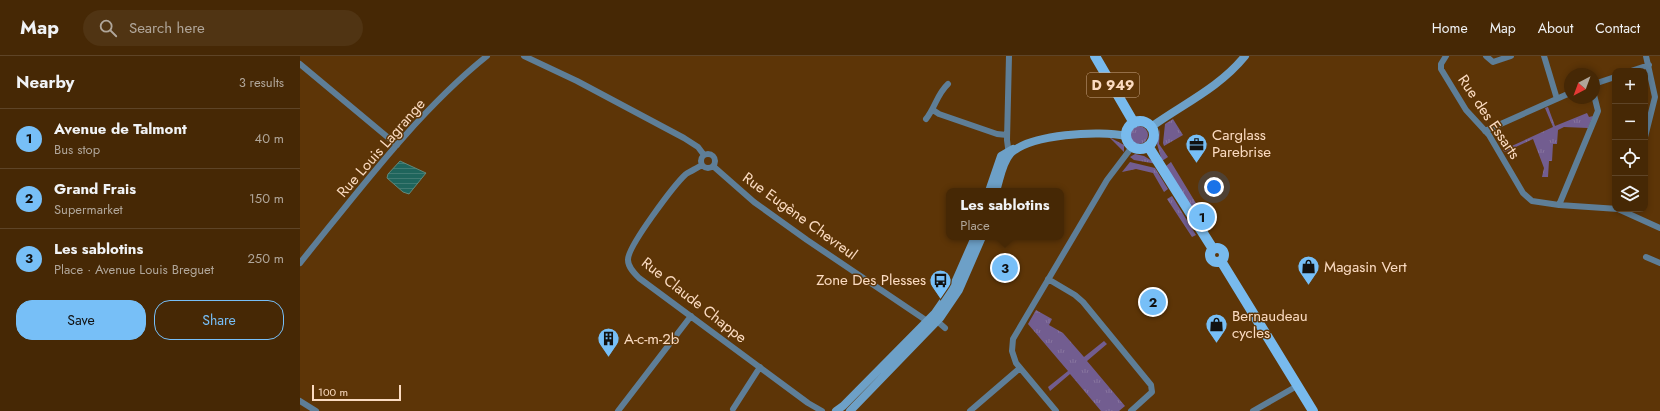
<!DOCTYPE html>
<meta charset="utf-8">
<style>
:root{--surface:#462805;--page:#503413;--text:#f1f3f6;--muted:#b0a69a;--line:#5e4427;--accent:#77bff7}
body{margin:0;font-family:Jost,sans-serif;background:var(--page);color:var(--text)}
.controls{position:absolute;right:12px;top:12px;display:grid;overflow:hidden;border-radius:8px;box-shadow:0 2px 6px #0003}
.controls button{width:36px;height:36px;display:grid;place-items:center;padding:0;border:0;border-bottom:1px solid var(--line);background:var(--surface);color:var(--text);font:20px sans-serif}
.compass{position:absolute;left:1264px;top:12px;width:36px;height:36px;border-radius:50%;background:var(--surface);box-shadow:0 2px 6px #0003;rotate:221deg}
.scale{position:absolute;left:12px;bottom:10px;width:89px;box-sizing:border-box;padding-left:4px;border:2px solid #fbdbc1;border-top:0;font-size:11px;line-height:14px;white-space:nowrap;color:#fbdbc1;-webkit-text-stroke:3px #5d3507;paint-order:stroke}
.you{position:absolute;left:914px;top:131px;width:14px;height:14px;margin:-10px;border:3px solid #fff;border-radius:50%;background:#1a73e8;box-shadow:0 0 0 6px #1a73e833}
.badge{display:grid;place-items:center;width:26px;height:26px;border-radius:50%;background:var(--accent);color:#111;font-size:13px;font-weight:700}
.pin{position:absolute;translate:-50% -50%;border:2px solid #fff;box-shadow:0 1px 4px #0006}
.popup{position:absolute;left:646px;top:132px;width:118px;height:52px;box-sizing:border-box;display:grid;place-content:center;border-radius:8px;background:var(--surface);filter:drop-shadow(0 1px 3px #0005);font-size:13px;white-space:nowrap;color:var(--muted)}
.popup b{font-size:15px;color:var(--text)}
.popup::after{content:'';position:absolute;left:50%;top:100%;margin-left:-8px;border:8px solid transparent;border-top-color:var(--surface)}
.list{margin:0;padding:0;list-style:none}
h2{display:flex;justify-content:space-between;align-items:center;height:52px;margin:0;padding:0 16px;font-size:17px}
h2 small{font-size:13px;font-weight:400;color:var(--muted)}
.list li{display:grid;grid-template-columns:26px 1fr auto;gap:12px;align-items:center;box-sizing:border-box;height:60px;padding:0 16px;border-top:1px solid var(--line)}
.list b{display:block;font-size:15px;white-space:nowrap}
.list p{margin:0;font-size:13px;white-space:nowrap;color:var(--muted)}
.list em{font-size:13px;font-style:normal;color:var(--muted)}
.actions{display:flex;gap:8px;padding:12px 16px}
.actions a{flex:1;padding:9px 0;border:1px solid var(--accent);border-radius:16px;text-align:center;font-size:14px;color:var(--accent)}
.actions .main{background:var(--accent);color:#111}
.icon{flex:none;width:22px;height:22px;fill:none;stroke:currentColor;stroke-width:2;stroke-linecap:round;stroke-linejoin:round}
.map{position:relative;flex:none;width:1360px;height:355px;overflow:hidden}
header{display:flex;align-items:center;gap:24px;box-sizing:border-box;height:56px;padding:0 20px;background:var(--surface);border-bottom:1px solid var(--line)}
header strong{font-size:19px}
nav{display:flex;gap:22px;margin-inline-start:auto;font-size:14px}
.search{width:280px;height:36px;background:var(--page);display:flex;align-items:center;gap:10px;box-sizing:border-box;padding:0 14px;border-radius:22px;color:var(--muted);font-size:15px}
main{display:flex}
aside{flex:1;background:var(--surface)}
.map>svg:first-child{display:block}
</style>
<header>
<strong>Map</strong>
<div class="search"><svg class="icon" aria-label="search" viewBox="0 0 24 24"><circle cx="10" cy="10" r="6"/><path d="M15 15l6 6"/></svg>Search here</div>
<nav><a>Home</a><a>Map</a><a>About</a><a>Contact</a></nav>
</header>
<main>
<aside>
<h2>Nearby<small>3 results</small></h2>
<ul class="list">
<li><span class="badge">1</span><div><b>Avenue de Talmont</b><p>Bus stop</p></div><em>40 m</em></li>
<li><span class="badge">2</span><div><b>Grand Frais</b><p>Supermarket</p></div><em>150 m</em></li>
<li><span class="badge">3</span><div><b>Les sablotins</b><p>Place · Avenue Louis Breguet</p></div><em>250 m</em></li>
</ul>
<div class="actions"><a class="main">Save</a><a>Share</a></div>
</aside>
<div class="map">
<svg width="1360" height="355" viewBox="0 0 1360 355">
<defs>
<pattern id="grass-tufts" width="24" height="20" patternUnits="userSpaceOnUse"><rect width="24" height="20" fill="#725d90"/><path d="M3 7l-1-3M5 7V3M7 7l1-3M15 17l-1-3M17 17v-4M19 17l1-3" fill="none" stroke="#87749e"/></pattern>
<pattern id="water-rules" width="6" height="5" patternUnits="userSpaceOnUse"><rect width="6" height="5" fill="#1f655c"/><path d="M0 2.5h6" fill="none" stroke="#407a72"/></pattern>
</defs>
<rect width="100%" height="100%" fill="#5d3507"/>
<path fill="url(#grass-tufts)" d="M1248 51 1255 70 1287 57 1289 61 1293 60 1288 72 1264 71 1258 74 1257 88H1253L1252 105H1249L1248 121H1242L1244 112 1233 83 1205 96 1203 94 1253 71 1245 52Z
M873 63 883 79 864 90 863 87 865 68Z
M830 79a9 9 0 1 1 18 0a9 9 0 1 1-18 0Z
M860 72 859 88 868 101 862 105 857 88Z
M809 81 824 89V96Z
M835 98 844 100 857 108 834 104 830 101Z
M830 106 855 112 868 133 864 136 853 117 836 113 822 116Z
M871 106 911 172 907 174 902 165 899 166 866 110Z
M872 140 896 179 892 181 867 143Z
M736 254 752 263 749 269 763 277 784 301 804 285 807 288 787 305 825 350 819 355H801L770 318 750 335 748 331 768 315 728 268Z"/>
<path fill="url(#water-rules)" stroke="#61887a" d="M100 105 126 117 109 138 103 136 87 122 88 118Z"/>
<g fill="none" stroke-linecap="round" stroke-linejoin="round">
<path stroke="#5e7e97" stroke-width="6" d="M224 0 277 25 384 82 398 91 404 99
M709 0 707 84 709 99
M1146 0 1141 8V13L1166 54 1189 79 1223 137 1232 145 1259 149 1318 153 1360 172
M1186 0 1193 6 1211 0
M1244 0 1257 43
M0 8 97 89
M1331 15 1349 9
M1294 28 1315 21
M633 54 639 58 697 78 707 79
M626 63C635 52 637 38 648 28
M1185 75 1270 37
M1345 81 1355 41 1346 0
M401 105a7 7 0 1 1 14 0a7 7 0 1 1-14 0Z
M402 109C397 112 391 115 386 118 375 128 327 191 328 204 328 211 334 217 339 222L508 347 522 355
M413 110 454 146 507 184 630 267
M1259 149 1298 55 1294 39
M1346 201 1360 207
M0 207C57 137 117 56 187 0
M748 223 775 239 783 246 851 329 852 336 831 355
M637 265 645 272
M0 345 16 355
M433 353 460 311
M318 355 391 260
M670 355 720 312
M756 355 716 307 712 295 713 283 807 124 832 91
M953 355 997 330"/>
<path stroke="#6da0c7" stroke-width="8" d="M851 71C883 48 919 32 945 0
M689 135 701 100 713 93
M696 135C700 123 702 107 710 98 729 78 800 74 826 80
M536 355 543 350 635 257 653 231 675 181
M550 355 640 262 659 234 682 181"/>
<path stroke="#78baed" stroke-width="10" d="M795 0 834 67
M826 79a14 14 0 1 1 28 0a14 14 0 1 1-28 0Z
M848 90 913 193
M910 199a7 7 0 1 1 14 0a7 7 0 1 1-14 0Z
M921 205 1013 355"/>
</g>
<defs>
<symbol id="office-pin" viewBox="-11 -11 22 30"><path d="M0 17L-7.5 6A9.5 9.5 0 1 1 7.5 6Z" fill="#77bff7" stroke="#5d3507"/><path d="M-6-3h4V-5.5h4V-3h4V5H-6ZM-1-4.5V-3h2v-1.5ZM-6 0V1H6V0Z" fill="#111"/></symbol>
<symbol id="shop-pin" viewBox="-11 -11 22 30"><path d="M0 17L-7.5 6A9.5 9.5 0 1 1 7.5 6Z" fill="#77bff7" stroke="#5d3507"/><path d="M-5-2.5h2.3a2.7 3.5 0 0 1 5.4 0H5L5.5 6h-11ZM-1.5-2.5h3a1.5 2.3 0 0 0-3 0Z" fill="#111"/></symbol>
<symbol id="bus-pin" viewBox="-11 -11 22 30"><path d="M0 17L-7.5 6A9.5 9.5 0 1 1 7.5 6Z" fill="#77bff7" stroke="#5d3507"/><path d="M-5-6H5V4H4V6H2V4H-2V6H-4V4H-5ZM-3.5-4V0h7V-4ZM-3.5 1.2v1.5H-2V1.2ZM2 1.2v1.5H3.5V1.2Z" fill="#111"/></symbol>
<symbol id="building-pin" viewBox="-11 -11 22 30"><path d="M0 17L-7.5 6A9.5 9.5 0 1 1 7.5 6Z" fill="#77bff7" stroke="#5d3507"/><path d="M-4-6H4V6H1V3H-1V6H-4ZM-2.5-4.3h1.7v1.8h-1.7ZM.8-4.3h1.7v1.8H.8ZM-2.5-1h1.7V.8h-1.7ZM.8-1h1.7V.8H.8Z" fill="#111"/></symbol>
</defs>
<g fill-rule="evenodd">
<use href="#office-pin" x="884" y="76" width="25" height="34"/>
<use href="#shop-pin" x="996" y="198" width="25" height="34"/>
<use href="#bus-pin" x="628" y="212" width="25" height="34"/>
<use href="#shop-pin" x="904" y="256" width="25" height="34"/>
<use href="#building-pin" x="296" y="270" width="25" height="34"/>
</g>
<g text-anchor="middle" dominant-baseline="central" stroke-width="3" stroke-linejoin="round" paint-order="stroke">
<rect fill="#5d3507" stroke="#cca989" stroke-width="1" x="787" y="17" width="52" height="24" rx="3"/>
<g font-size="14" font-weight="bold" fill="#fbdbc1">
<text x="813" y="29">D 949</text>
</g>
<g font-size="15" fill="#fbdbc1" stroke="#5d3507">
<text transform="translate(1189 61) rotate(56)">Rue des Essarts</text>
<text transform="translate(81 92) rotate(-49)">Rue Louis Lagrange</text>
<text transform="translate(500 160) rotate(36)">Rue Eugène Chevreul</text>
<text transform="translate(394 244) rotate(38)">Rue Claude Chappe</text>
</g>
<g font-size="15" fill="#fbdbc1" stroke="#5d3507" text-anchor="start">
<text x="912" y="79">Carglass<tspan x="912" dy="17">Parebrise</tspan></text>
<text x="1024" y="211">Magasin Vert</text>
<text x="626" y="224" text-anchor="end">Zone Des Plesses</text>
<text x="932" y="260">Bernaudeau<tspan x="932" dy="17">cycles</tspan></text>
<text x="324" y="283">A-c-m-2b</text>
</g>
</g>
</svg>
<div class="controls">
<button>+</button>
<button>−</button>
<button><svg class="icon" aria-label="locate" viewBox="0 0 24 24"><circle cx="12" cy="12" r="6"/><path d="M12 2v4M12 18v4M2 12h4M18 12h4"/></svg></button>
<button><svg class="icon" aria-label="layers" viewBox="0 0 24 24"><path d="M12 4l9 5-9 5-9-5zM3 14l9 5 9-5"/></svg></button>
</div>
<svg class="compass" viewBox="-18 -18 36 36"><path d="M0-13l5 13h-10z" fill="#e53935"/><path d="M0 13l5-13h-10z" fill="#b0a69a"/></svg>
<div class="scale">100 m</div>
<div class="you"></div>
<div class="pin badge" style="left:902px;top:161px">1</div>
<div class="pin badge" style="left:853px;top:246px">2</div>
<div class="pin badge" style="left:705px;top:212px">3</div>
<div class="popup"><b>Les sablotins</b>Place</div>
</div>
</main>
